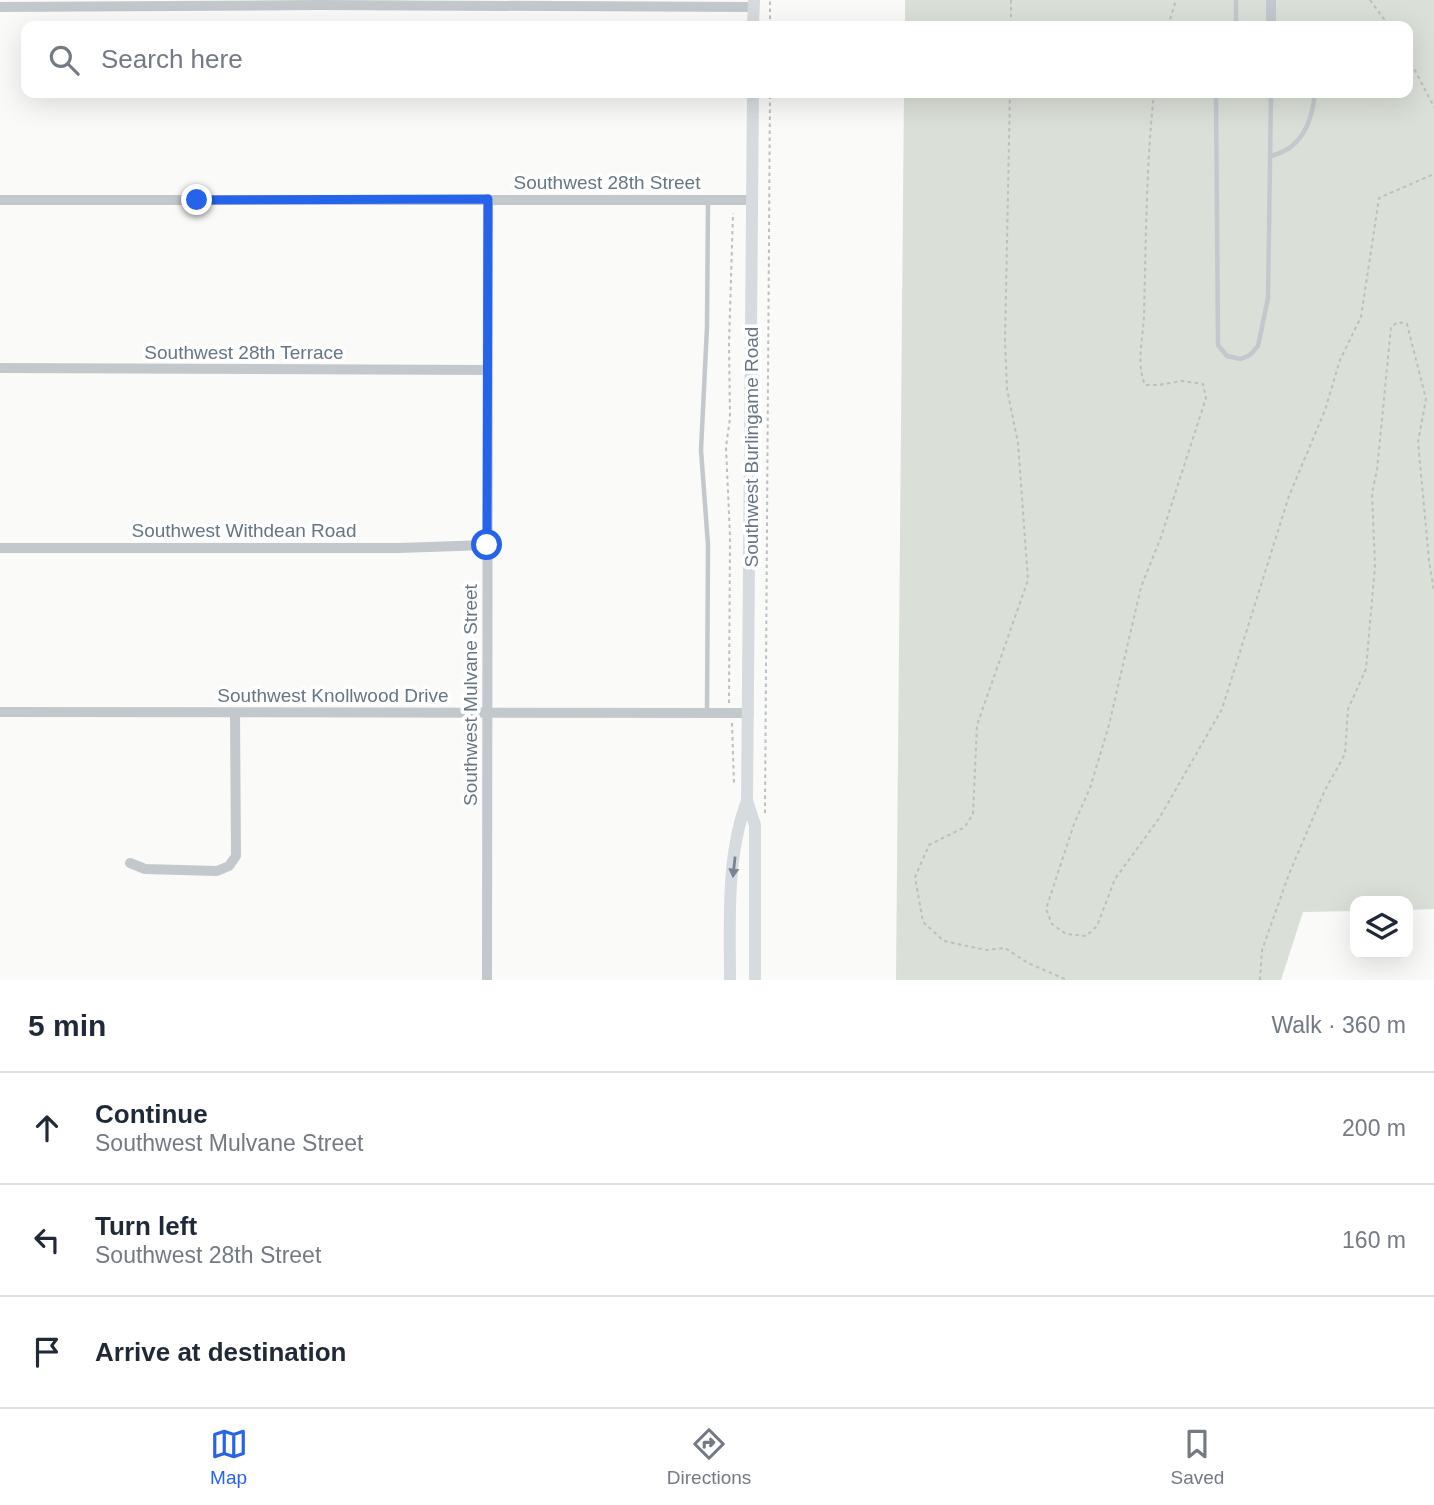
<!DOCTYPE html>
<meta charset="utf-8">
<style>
:root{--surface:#fff;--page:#f6f6f7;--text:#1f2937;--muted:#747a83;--line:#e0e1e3;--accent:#2563eb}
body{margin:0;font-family:Arial,sans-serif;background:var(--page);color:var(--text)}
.controls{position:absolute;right:21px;bottom:21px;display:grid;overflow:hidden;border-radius:14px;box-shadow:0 7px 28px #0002}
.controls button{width:63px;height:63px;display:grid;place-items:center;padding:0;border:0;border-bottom:2px solid var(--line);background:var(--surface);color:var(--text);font:35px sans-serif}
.stop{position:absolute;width:21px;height:21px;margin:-16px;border:5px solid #2563eb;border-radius:50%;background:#fff}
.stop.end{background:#2563eb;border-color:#fff;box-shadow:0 2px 7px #0008}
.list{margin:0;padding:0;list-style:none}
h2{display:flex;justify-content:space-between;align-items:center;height:91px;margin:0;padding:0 28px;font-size:30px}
h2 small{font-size:23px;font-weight:400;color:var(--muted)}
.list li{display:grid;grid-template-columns:46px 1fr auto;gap:21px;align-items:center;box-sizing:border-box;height:112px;padding:0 28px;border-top:2px solid var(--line)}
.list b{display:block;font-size:26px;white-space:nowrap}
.list p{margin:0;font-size:23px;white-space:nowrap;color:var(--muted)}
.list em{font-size:23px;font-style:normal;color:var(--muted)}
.icon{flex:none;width:38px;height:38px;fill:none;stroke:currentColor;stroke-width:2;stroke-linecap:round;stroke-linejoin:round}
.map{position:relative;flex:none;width:1434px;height:980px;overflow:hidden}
.search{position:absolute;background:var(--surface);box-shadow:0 7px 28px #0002;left:21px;right:21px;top:21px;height:77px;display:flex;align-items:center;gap:18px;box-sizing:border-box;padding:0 24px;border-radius:14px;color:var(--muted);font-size:26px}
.sheet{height:427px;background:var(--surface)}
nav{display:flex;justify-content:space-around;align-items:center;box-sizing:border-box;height:98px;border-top:2px solid var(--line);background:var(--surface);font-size:19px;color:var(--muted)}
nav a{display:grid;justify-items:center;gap:4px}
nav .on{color:var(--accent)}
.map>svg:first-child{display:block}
</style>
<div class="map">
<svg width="1434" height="980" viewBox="0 0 1434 980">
<rect width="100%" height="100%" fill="#fafaf8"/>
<path fill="#dadfd7" d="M905 0H1434V909L1408 910V901H1355V911L1303 912 1281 980H896L904 93H1408V26H905Z"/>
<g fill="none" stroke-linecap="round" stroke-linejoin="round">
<path stroke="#bbbfc2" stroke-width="2" stroke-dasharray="3.5 3.5" stroke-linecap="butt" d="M1011 0V26
M1370 0 1389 26
M770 26V0
M1168 26 1176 0
M1408 57 1434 107
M1010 93 1005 340 1007 389 1018 443 1028 580 977 725 973 814 965 827 929 845 915 877 923 922 944 941 986 950 1005 948 1028 963 1067 980
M1154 93C1146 167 1146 241 1144 315 1143 339 1136 363 1145 385H1158L1182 381 1203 384 1206 398 1161 537 1141 587 1109 725 1090 788 1074 824 1046 909 1052 924 1066 934 1086 936 1097 926 1115 879 1160 817 1222 709 1289 496 1325 410 1340 360 1361 317 1379 198 1434 174
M729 703 730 536 726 447 730 418 729 344 733 213
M732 723 734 784
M765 813 770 93
M1260 980 1262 950 1289 874 1325 790 1345 754 1348 709 1366 669 1375 566 1372 493 1377 470 1391 327 1398 322 1407 324 1426 399 1418 442 1429 560 1434 591"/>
<path stroke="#c3c8cc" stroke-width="4.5" d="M1236 0V26
M1271 26V20L1281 26
M1216 93 1218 345 1227 356 1241 359 1250 355 1258 346 1268 298 1271 93
M1270 156C1302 149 1312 122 1315 93
M707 713 708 545 701 450 707 327 708 201"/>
<path stroke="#c3c8cc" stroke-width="10" d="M1271 0V20
M0 7 319 5 753 7
M0 200H753
M0 368 488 370
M0 548H399L487 545
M0 712 749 713
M130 863 145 869 217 871 229 866 236 856 235 713
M487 980 488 199"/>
<path stroke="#d6dbdf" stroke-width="12" d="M753 26 754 0
M753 93 747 801 755 825V980
M730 980C730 922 726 856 747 801"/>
</g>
<defs><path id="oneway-solid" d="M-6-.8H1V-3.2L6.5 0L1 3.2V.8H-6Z" transform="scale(1.75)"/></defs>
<use fill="#768591" href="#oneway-solid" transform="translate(734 867) rotate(96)"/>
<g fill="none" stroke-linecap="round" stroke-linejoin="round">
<path stroke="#2563eb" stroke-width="9" d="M197 200 488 199 487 545"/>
</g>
<g text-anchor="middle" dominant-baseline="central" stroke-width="7" stroke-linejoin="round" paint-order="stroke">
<g font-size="19" fill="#657683" stroke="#fff">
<text x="607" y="182">Southwest 28th Street</text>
<text x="244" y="352">Southwest 28th Terrace</text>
<text transform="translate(751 447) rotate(-90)">Southwest Burlingame Road</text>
<text x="244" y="530">Southwest Withdean Road</text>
<text x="333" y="695">Southwest Knollwood Drive</text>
<text transform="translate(470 695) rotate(-90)">Southwest Mulvane Street</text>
</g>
</g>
</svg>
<div class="controls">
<button><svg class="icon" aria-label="layers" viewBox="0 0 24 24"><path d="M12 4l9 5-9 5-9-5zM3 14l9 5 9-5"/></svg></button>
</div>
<div class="stop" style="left:487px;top:545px"></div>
<div class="stop end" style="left:197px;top:200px"></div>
<div class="search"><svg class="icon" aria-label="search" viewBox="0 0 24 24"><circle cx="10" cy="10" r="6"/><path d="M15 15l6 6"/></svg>Search here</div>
</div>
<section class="sheet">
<h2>5 min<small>Walk · 360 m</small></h2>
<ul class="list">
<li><svg class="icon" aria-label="ahead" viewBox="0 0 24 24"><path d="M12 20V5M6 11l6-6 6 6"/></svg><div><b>Continue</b><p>Southwest Mulvane Street</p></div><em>200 m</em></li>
<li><svg class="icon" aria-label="left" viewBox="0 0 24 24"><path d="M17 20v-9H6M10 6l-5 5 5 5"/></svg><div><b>Turn left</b><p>Southwest 28th Street</p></div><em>160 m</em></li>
<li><svg class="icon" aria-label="arrive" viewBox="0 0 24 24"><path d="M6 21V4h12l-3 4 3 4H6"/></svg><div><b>Arrive at destination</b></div></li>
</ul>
</section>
<nav>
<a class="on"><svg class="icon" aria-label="map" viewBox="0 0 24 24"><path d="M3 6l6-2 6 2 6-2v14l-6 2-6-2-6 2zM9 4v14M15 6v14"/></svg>Map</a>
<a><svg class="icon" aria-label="directions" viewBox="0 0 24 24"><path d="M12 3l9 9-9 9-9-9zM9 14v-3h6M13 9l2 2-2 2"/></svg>Directions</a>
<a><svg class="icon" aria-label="saved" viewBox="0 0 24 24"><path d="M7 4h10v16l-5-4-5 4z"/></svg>Saved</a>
</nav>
